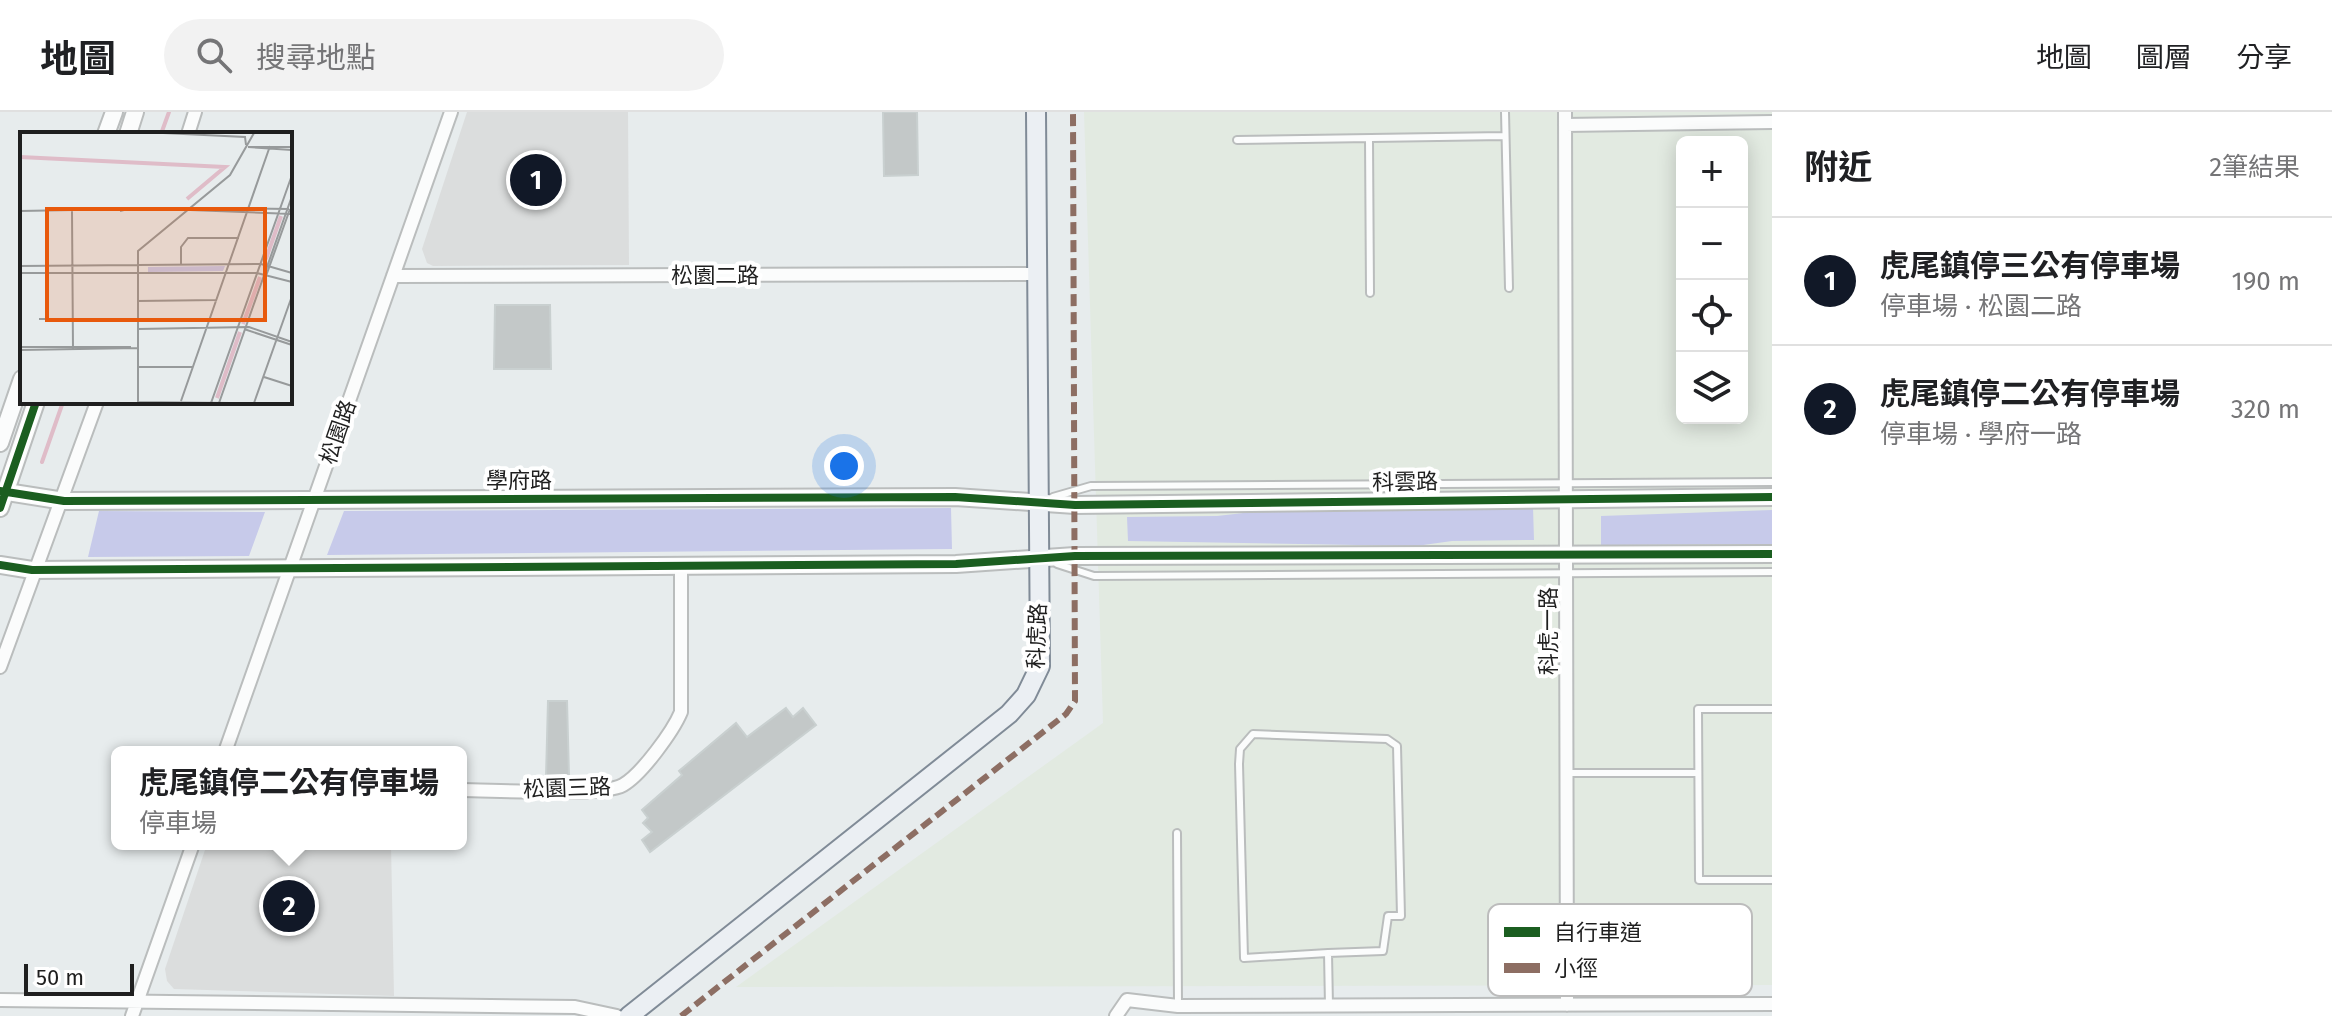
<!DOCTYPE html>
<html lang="zh-TW">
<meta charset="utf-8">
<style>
:root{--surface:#fff;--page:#f2f2f2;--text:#202124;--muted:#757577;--line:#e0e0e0;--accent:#111827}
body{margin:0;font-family:"Fira Sans","Noto Sans TC",sans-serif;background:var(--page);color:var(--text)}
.controls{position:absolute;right:24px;top:24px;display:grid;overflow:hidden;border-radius:12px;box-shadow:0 4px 20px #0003}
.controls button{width:72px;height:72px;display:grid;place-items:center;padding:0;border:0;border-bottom:2px solid var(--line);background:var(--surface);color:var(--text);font:40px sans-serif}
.scale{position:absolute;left:24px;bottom:20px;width:110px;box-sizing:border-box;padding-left:8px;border:4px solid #1f1f1f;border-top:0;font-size:22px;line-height:28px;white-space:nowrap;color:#1f1f1f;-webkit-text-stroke:6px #fff;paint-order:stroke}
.you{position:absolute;left:844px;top:354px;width:28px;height:28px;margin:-20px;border:6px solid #fff;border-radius:50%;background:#1a73e8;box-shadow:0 0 0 12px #1a73e833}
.badge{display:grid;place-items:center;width:52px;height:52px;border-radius:50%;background:var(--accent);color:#fff;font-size:26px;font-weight:700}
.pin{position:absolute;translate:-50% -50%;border:4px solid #fff;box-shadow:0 2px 8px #0006}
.popup{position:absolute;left:111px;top:634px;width:356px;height:104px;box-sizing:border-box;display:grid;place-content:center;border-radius:12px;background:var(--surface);filter:drop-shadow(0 2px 6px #0005);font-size:26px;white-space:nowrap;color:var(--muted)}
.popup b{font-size:30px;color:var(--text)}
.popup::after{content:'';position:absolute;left:50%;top:100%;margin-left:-16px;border:16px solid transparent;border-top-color:var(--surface)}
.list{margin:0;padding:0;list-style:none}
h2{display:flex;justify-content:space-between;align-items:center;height:104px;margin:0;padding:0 32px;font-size:34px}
h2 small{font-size:26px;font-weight:400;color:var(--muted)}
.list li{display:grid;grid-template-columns:52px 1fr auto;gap:24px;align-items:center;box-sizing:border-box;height:128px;padding:0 32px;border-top:2px solid var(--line)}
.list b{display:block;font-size:30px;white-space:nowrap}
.list p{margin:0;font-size:26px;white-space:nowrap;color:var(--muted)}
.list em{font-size:26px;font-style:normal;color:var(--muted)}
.icon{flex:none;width:44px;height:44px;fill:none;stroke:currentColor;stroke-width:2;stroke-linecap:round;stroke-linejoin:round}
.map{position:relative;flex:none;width:1772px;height:904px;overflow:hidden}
header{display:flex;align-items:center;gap:48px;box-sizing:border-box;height:112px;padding:0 40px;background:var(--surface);border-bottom:2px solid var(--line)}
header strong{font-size:38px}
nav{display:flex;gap:44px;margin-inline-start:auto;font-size:28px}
.search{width:560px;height:72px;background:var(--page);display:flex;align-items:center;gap:20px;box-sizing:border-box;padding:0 28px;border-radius:44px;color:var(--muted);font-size:30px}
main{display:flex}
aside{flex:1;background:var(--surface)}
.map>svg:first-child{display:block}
</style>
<header>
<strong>地圖</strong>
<div class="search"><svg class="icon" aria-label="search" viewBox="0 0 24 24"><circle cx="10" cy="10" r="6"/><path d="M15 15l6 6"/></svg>搜尋地點</div>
<nav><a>地圖</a><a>圖層</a><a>分享</a></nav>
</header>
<main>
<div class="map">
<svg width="1772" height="904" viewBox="0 0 1772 904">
<rect width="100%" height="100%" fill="#e7eced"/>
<path fill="#e2eae1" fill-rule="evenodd" d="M1084 0H1772V873L736 875 1103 611ZM1682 30H1742V306H1682Z"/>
<path fill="#c7caea" d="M1533 395 1534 428 1452 429 1416 434 1128 429 1127 405 1217 404 1261 399Z
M951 396 952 437 327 443 344 399Z
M1772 398V432L1601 433V404Z
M99 399 265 400 249 444 88 445Z"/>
<path fill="#dbdddd" d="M467 0H628L629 153 433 154 427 151 422 137Z
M207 732H391L394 884 174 877 167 869 165 857Z"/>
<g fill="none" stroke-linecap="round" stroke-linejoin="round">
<path stroke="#dfbcc8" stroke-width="4" d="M161 22 169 0
M42 350 63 290"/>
</g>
<path fill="#c3c8c8" stroke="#c9d0d0" stroke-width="2" d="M883 0H917L918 63 884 64Z
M495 193H550L551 257H494Z
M548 589H567L569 664 546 665Z
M786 596 793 605 803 596 816 613 650 740 642 728 652 720 643 711 648 706 642 698 682 663 679 659 736 611 747 625Z"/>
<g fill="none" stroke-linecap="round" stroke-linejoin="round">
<defs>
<path id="service" d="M1505 0 1509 176
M1369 27 1370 181
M1237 28 1505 24
M1053 385 1091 374 1772 370
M1057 452 1094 464 1772 460
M1772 597H1698L1699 768H1772
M1567 661H1698
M1177 721 1178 893
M1328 841 1244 846 1239 652 1240 637 1253 622 1387 627 1397 634 1401 804H1388L1383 839 1328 841 1329 894"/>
<path id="minor" d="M1565 0 1567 893
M1565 13 1772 10
M188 22 195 0
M393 164 1037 162
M0 555 97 290
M225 640 451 0
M461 678C492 678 602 685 623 673 642 662 673 619 681 600V452
M0 888 575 895 617 904
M132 904 193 732
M1116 904 1127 888 1178 894 1772 892"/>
<path id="tertiary" d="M106 22 114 0
M128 22 135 0
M0 331 22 267
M0 379 64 389 955 385 1075 393 1772 385
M0 396 36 290
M0 453 32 458 956 452 1075 444 1772 442"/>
<path id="secondary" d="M629 904 1009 602 1026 583 1040 554 1036 0"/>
</defs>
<use href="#service" stroke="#babdbd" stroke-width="10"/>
<use href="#minor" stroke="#babdbd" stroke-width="16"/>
<use href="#tertiary" stroke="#babdbd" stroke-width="20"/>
<use href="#secondary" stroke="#808b97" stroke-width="22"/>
<use href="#service" stroke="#fbfcfc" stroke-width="6"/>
<use href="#minor" stroke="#fbfcfc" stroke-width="12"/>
<use href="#tertiary" stroke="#fbfcfc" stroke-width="16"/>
<use href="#secondary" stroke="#ebeff3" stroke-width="18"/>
<path stroke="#8d6e63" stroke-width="6" stroke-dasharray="12 6" stroke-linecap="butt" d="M681 904 1066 602 1075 589 1073 0"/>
<defs>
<path id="cycleway" d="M0 379 64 389 955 385 1075 393 1772 385
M0 396 36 290
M0 453 32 458 956 452 1075 444 1772 442"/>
</defs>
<use href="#cycleway" stroke="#fff" stroke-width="13"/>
<use href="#cycleway" stroke="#1b5e20" stroke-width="8"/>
</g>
<g text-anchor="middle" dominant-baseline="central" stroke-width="8" stroke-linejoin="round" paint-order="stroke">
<g font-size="22" fill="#1f1f1f" stroke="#fff">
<text x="715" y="163">松園二路</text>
<text transform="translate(338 320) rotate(-71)">松園路</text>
<text x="519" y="368">學府路</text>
<text transform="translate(1405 370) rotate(-1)">科雲路</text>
<text transform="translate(1548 519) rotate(-90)">科虎一路</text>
<text transform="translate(1037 524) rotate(-88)">科虎路</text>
<text transform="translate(567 676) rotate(-2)">松園三路</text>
</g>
</g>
<g transform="translate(20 20)">
<rect width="272" height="272" fill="#e7eced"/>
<path d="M205 134 203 139 128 140V135Z" fill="#c7caea"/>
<path fill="none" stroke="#dfbcc8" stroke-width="4" d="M0 25 205 35 167 67M246 127 261 84M223 192 240 145M197 266 220 200"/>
<path fill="none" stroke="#979a9b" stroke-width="2" d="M143 1 225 5 226 13M228 15 272 18M228 15H272M178 76 269 77M170 78 272 82M0 79 108 77 100 79M52 79 53 218M161 133V115L168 106H219M0 134 241 132 272 141M0 141H237L272 150M246 144 270 77M117 169 197 168M19 187H53M118 197 229 195 272 210M224 197 272 213M0 215H111M0 218 118 216M118 235H173M244 245 272 254M161 269 250 14M118 270 211 271M118 271V119L210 43 234 1M191 271 272 43M199 271 272 64M234 271 272 164"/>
<path fill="#e8590c" fill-opacity="0.15" stroke="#e8590c" stroke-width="4" d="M27 77H245V188H27Z"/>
<rect width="272" height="272" fill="none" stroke="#1f1f1f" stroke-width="4"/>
</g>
<rect x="1488" y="792" width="264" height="92" rx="12" fill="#fff" stroke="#bcbcbc" stroke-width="2"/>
<rect x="1504" y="815" width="36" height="10" fill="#1b5e20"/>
<rect x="1504" y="851" width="36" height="10" fill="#8d6e63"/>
<g font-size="22" fill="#1f1f1f">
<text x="1554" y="828">自行車道</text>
<text x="1554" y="864">小徑</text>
</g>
</svg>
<div class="controls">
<button>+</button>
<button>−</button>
<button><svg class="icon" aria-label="locate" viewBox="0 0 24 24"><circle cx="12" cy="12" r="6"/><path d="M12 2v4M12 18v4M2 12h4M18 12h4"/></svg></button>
<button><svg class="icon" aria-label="layers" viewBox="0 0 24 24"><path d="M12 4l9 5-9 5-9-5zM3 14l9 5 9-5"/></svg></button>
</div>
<div class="scale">50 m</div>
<div class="you"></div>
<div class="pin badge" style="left:536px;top:68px">1</div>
<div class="pin badge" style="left:289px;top:794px">2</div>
<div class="popup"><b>虎尾鎮停二公有停車場</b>停車場</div>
</div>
<aside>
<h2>附近<small>2筆結果</small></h2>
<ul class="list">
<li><span class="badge">1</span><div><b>虎尾鎮停三公有停車場</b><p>停車場 · 松園二路</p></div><em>190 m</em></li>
<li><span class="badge">2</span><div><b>虎尾鎮停二公有停車場</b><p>停車場 · 學府一路</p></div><em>320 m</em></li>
</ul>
</aside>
</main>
